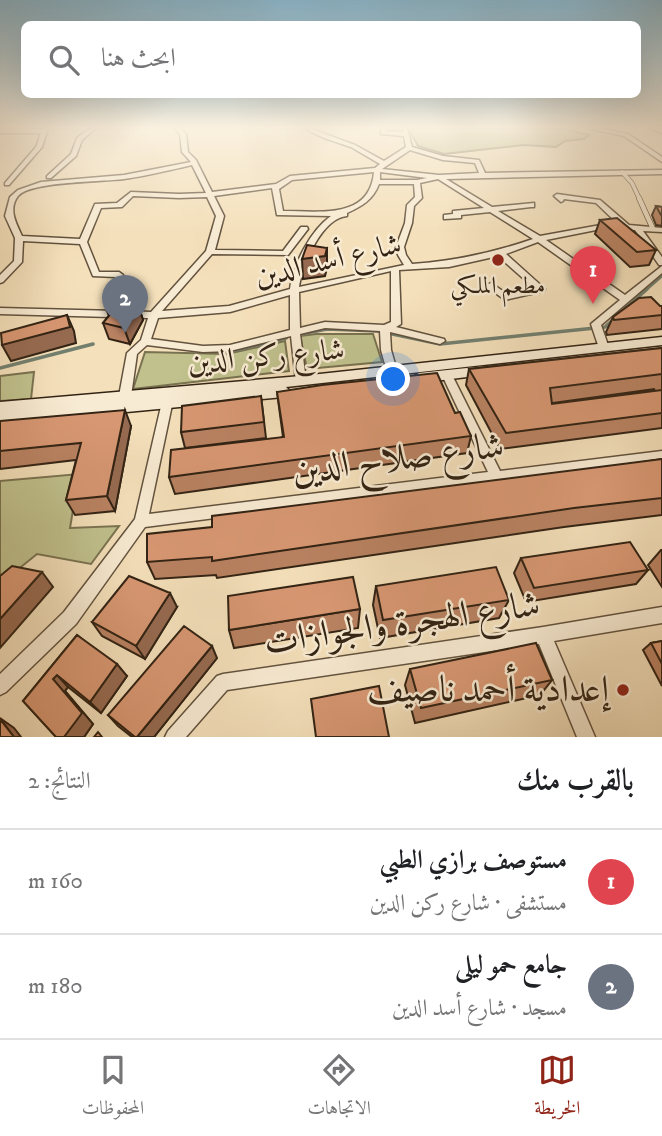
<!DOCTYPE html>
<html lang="ar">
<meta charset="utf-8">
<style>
:root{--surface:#fff;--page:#f2f2f2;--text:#202124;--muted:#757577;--line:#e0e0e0;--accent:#8f2418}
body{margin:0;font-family:"IM FELL DW Pica",Amiri,serif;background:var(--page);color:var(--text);direction:rtl}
.you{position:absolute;left:394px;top:380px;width:24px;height:24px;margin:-18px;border:5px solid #fff;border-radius:50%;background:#1a73e8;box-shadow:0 0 0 10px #1a73e833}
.badge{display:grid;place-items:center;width:46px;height:46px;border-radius:50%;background:var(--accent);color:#fff;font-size:23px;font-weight:700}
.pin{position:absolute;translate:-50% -58px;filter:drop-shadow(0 2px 4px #0008)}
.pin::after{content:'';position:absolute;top:37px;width:24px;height:21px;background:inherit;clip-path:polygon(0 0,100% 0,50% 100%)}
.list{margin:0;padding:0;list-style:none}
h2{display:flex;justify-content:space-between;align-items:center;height:91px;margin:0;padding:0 28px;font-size:30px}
h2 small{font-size:23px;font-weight:400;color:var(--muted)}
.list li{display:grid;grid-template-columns:46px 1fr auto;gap:21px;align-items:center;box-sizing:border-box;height:105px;padding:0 28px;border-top:2px solid var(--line)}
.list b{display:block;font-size:26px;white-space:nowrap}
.list p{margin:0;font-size:23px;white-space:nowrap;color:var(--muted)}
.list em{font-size:23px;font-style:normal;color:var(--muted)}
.icon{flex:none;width:38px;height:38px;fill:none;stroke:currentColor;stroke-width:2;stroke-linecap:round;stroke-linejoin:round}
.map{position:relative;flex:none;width:662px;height:737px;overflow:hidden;direction:ltr}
.search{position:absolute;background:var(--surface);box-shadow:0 7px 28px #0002;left:21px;right:21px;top:21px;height:77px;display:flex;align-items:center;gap:18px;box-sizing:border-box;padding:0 24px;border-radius:10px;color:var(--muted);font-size:26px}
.sheet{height:301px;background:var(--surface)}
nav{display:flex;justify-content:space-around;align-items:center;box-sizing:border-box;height:98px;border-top:2px solid var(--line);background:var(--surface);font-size:19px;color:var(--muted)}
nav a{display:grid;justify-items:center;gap:4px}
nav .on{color:var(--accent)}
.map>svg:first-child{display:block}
</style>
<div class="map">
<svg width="662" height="737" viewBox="0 0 662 737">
<rect width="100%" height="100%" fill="#f4e0bb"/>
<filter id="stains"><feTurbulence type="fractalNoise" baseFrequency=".00286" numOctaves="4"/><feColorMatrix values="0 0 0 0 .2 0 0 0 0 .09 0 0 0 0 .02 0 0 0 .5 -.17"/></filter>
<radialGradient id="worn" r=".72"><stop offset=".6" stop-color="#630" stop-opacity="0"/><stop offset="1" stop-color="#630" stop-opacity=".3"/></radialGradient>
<path fill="#c0c18d" stroke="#797250" stroke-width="2" d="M416 128H560L589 135 584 139 565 141 556 147 524 145 444 154 418 146 410 131Z
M316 334H373L382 362 307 369 300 336Z
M285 341 289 371 133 389 145 352 227 354Z
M34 372 31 399 0 401V376Z
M79 474 70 528 119 526 91 564 37 554 0 584V481Z"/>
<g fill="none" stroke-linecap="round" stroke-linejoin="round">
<path stroke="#727f6f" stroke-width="2.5" d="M645 291 662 276"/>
<path stroke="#727f6f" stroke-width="3.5" d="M626 308 647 289
M301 334 327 329 378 331 440 344 605 327 615 318
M236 350 286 338
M0 368 93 344"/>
<defs>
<path id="lane-far1" d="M622 172 632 183 640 200"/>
<path id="lane" d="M639 198 653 229"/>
<path id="street" d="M43 128H48L42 147 9 185H5V183L36 147 41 133H0V129H42Z
M90 128H96L82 140 76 156 51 178H47V176L71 154 77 138Z
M175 128H180L186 134 188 152 196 160 212 192 276 184 290 176 375 168 380 164 351 147 324 138 307 130 309 128H314V130L355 145 384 161 406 147 404 136 381 134V128H385L386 131 403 132V128H407L412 147 443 156 479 160 485 173 662 170V174L446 179 492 207 534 203V207H531L498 211 540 236 606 224 619 225 596 203 564 199 563 201 561 202 554 196 557 194 600 200 629 225 662 228V232L643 231 662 257V265H659L635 230 606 228 546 240 625 295 662 266V273L601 325 609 348 604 351 599 348 591 324 620 300 538 242 506 254 545 289 544 291 505 300 490 289 484 291 480 288 491 283 507 294 534 288 498 256 449 267 399 270 401 324 396 327 444 339 445 341 440 344 390 332 391 350 397 371 396 374H388L387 371 381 350 380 331 325 328 300 334 306 381 305 384 301 385 296 381 291 336 230 351 203 352 147 345 137 354 131 396 129 399H121L119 396 127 353 141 340 148 318 0 314V308L117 311 115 277 93 276 80 244 23 241 22 262 3 282 0 283V275L14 261 15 238 5 216 10 197 18 190 41 182 124 175 191 162 182 152 180 134ZM410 150 443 160 475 163 479 173 439 175 382 169ZM192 165 206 193 179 194 131 192 117 203 95 204 80 239 22 236C16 223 8 209 18 196 31 181 102 182 124 179 147 176 170 170 192 165ZM374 172C370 220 318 211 283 211L279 189 292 180ZM380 172 427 178 417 180H380ZM438 179 484 208 453 211V214L444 215V219L461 218V215L490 212 533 239C492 253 455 261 412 264L406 255 404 247 412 223 414 206 422 198 420 183ZM379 184H414L415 197 407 205 405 223 396 247 398 255 404 265 299 287C302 265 322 218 347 216V213C362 206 373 200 379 184ZM272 188 277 215 331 216C311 230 293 264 290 289L229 306 162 311 212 254 288 255 308 229 307 227H301L283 251 215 250 224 216 214 196ZM133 196 179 198 207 197 216 216 206 251 151 312 126 311 123 275 119 272H99L87 242 101 208 122 207ZM391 271V322L384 325 325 322 300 328 299 292ZM290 295V330L230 345 203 346 151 339 158 318 230 312Z
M588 128H597L628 134 662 157V162L624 136Z
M651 128 662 129V133L652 129Z
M447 371 452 375 500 471 662 451V461L145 527 76 624 6 692 0 695V674L64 612 135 519 162 402H170L172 405 149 514 488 472 442 375Z
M662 607V623L554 641 595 737H577L539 644 227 690 186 737H165L168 731 217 676 223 674 543 627Z"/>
<path id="secondary" d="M662 337V345L286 387 291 392 289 396 284 397 0 424V402L301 376Z
M486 366 491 368 493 371 491 374 419 383 412 378 419 373Z"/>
</defs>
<use href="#lane-far1" stroke="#62523e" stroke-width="5"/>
<use href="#lane" stroke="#62523e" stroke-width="6"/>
<use href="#street" stroke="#62523e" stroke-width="3"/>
<use href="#secondary" stroke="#322314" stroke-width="3"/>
<use href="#lane-far1" stroke="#f8ebd3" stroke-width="3.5"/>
<use href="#lane" stroke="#f8ebd3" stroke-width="4.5"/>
<use href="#street" fill="#f8ebd3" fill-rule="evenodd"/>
<use href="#secondary" fill="#f8ebd3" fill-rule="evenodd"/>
</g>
<path fill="#b98262" stroke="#322314" stroke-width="2" fill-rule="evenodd" d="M656 206 662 207V226L656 225 652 215Z
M600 220 656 250 649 265 630 267 595 234Z
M138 305 143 320 130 344 109 339 103 323 109 316 107 311Z
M660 306H662V329L607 335 606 332 613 317Z
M662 348V428L500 449 466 385 469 369ZM654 389 655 391 552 404V403Z
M277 392 455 413 471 436 467 453 175 494 169 477 283 437Z
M261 396 266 438 185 448 181 432Z
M0 421 131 426 115 511 75 515 66 500 76 460 0 469Z
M662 459V515L564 527 217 578 216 575 155 579 147 562 212 527Z
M661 550H662V587L648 565Z
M521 558 648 570 636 584 526 602 514 573Z
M376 586 509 600 499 618 380 638 373 605Z
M177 607 145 659 102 636 92 622Z
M360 609 358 628 234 648 229 630Z
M77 635 127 676 101 713 68 687 65 691 93 724 84 737H56L23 701Z
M662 641V686L643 650 651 643Z
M217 658 154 737H132L118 726 108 715Z
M410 669 552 680 540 695 415 723 405 685Z"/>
<path fill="#966a50" stroke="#322314" stroke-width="2" d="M327 248V268L325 276 303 279 302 259Z
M138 305 143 320 130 344 124 328Z
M67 315 74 331 76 343 11 361 2 345Z
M125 410 131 426 115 511 107 496Z
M42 572 53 587 0 648V619Z
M170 593 177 607 145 659 136 646Z
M212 646 217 658 154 737H137Z
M117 664 127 676 101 713 90 702Z
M57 675 68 687 65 691 93 724 84 737H64L53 679Z
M0 718 14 728 21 737H14Z"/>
<path fill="#d79772" stroke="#322314" stroke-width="2" d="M656 206 662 207V216L661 215Z
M617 218 656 250 637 252 600 220Z
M307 245 327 248 325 256 302 259Z
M651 297 660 306H662V315L614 320 613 317 639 298Z
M110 304 138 305 124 328 103 323 112 312 107 311Z
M67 315 70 327 2 345 1 333Z
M662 348V374L550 388 552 404 662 390V413L506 433 469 369Z
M437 373 455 413 460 412 471 436 169 477 171 450 284 437 277 392 322 385Z
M261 396 264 422 181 432 182 406Z
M125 410 107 496 66 500 81 443 0 451V421Z
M662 459V498L574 508 212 561V557L147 562V534L212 527V516Z
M630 542 648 570 534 588 521 558Z
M12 566 42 572 0 619V576Z
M496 567 509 600 383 620 376 586Z
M129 576 170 593 136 646 92 622Z
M353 577 360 609 229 630 228 596Z
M184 626 212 646 137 737H135L108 715Z
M77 635 117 664 90 702 57 675 53 679 82 713 64 737H56L23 701Z
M662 641V664L651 643Z
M536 643 552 680 421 708 410 669Z
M379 686 389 737H316L311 699Z
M0 719 14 737H0Z
M98 732 102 737H94Z"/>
<linearGradient id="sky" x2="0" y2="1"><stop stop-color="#89b8d0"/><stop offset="0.55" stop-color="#faf1e0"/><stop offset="1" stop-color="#faf1e0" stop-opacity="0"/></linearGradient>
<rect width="662" height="231" fill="url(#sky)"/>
<g fill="#8f2418" stroke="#f8ebd3" stroke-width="2.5">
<circle cx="498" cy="260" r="7"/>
<circle cx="623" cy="690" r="7"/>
</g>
<g text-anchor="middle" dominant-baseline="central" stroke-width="5" stroke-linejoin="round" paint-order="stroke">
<g font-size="24" fill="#322314" stroke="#f8ebd3">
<text x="498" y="286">مطعم الملكي</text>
</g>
<g font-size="30" fill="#322314" stroke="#f8ebd3">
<text transform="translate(328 261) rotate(-13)">شارع أسد الدين</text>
<text transform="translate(266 357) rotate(-5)">شارع ركن الدين</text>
</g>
<g font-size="37" fill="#322314" stroke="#f8ebd3">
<text transform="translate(398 459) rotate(-7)">شارع صلاح الدين</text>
<text transform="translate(402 624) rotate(-8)">شارع الهجرة والجوازات</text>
</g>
<g font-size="37" fill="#322314" stroke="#f8ebd3" text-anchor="end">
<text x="609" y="690">إعدادية أحمد ناصيف</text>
</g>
</g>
<rect width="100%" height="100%" filter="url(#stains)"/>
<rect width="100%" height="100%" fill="url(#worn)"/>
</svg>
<div class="you"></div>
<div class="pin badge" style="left:593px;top:304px;background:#e0444e">1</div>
<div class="pin badge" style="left:125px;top:333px;background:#6b7280">2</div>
<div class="search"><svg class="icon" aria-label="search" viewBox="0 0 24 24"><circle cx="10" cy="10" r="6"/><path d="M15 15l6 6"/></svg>ابحث هنا</div>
</div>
<section class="sheet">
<h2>بالقرب منك<small>النتائج: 2</small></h2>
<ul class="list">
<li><span class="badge" style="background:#e0444e">1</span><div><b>مستوصف برازي الطبي</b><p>مستشفى · شارع ركن الدين</p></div><em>160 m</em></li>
<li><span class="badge" style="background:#6b7280">2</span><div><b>جامع حمو ليلى</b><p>مسجد · شارع أسد الدين</p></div><em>180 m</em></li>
</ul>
</section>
<nav>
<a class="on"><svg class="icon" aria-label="map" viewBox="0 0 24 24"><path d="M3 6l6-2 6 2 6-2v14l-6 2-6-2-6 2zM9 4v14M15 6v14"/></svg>الخريطة</a>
<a><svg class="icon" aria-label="directions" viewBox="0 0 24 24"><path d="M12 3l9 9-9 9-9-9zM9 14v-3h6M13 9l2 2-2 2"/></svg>الاتجاهات</a>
<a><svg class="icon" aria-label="saved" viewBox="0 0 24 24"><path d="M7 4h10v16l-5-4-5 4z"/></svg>المحفوظات</a>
</nav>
